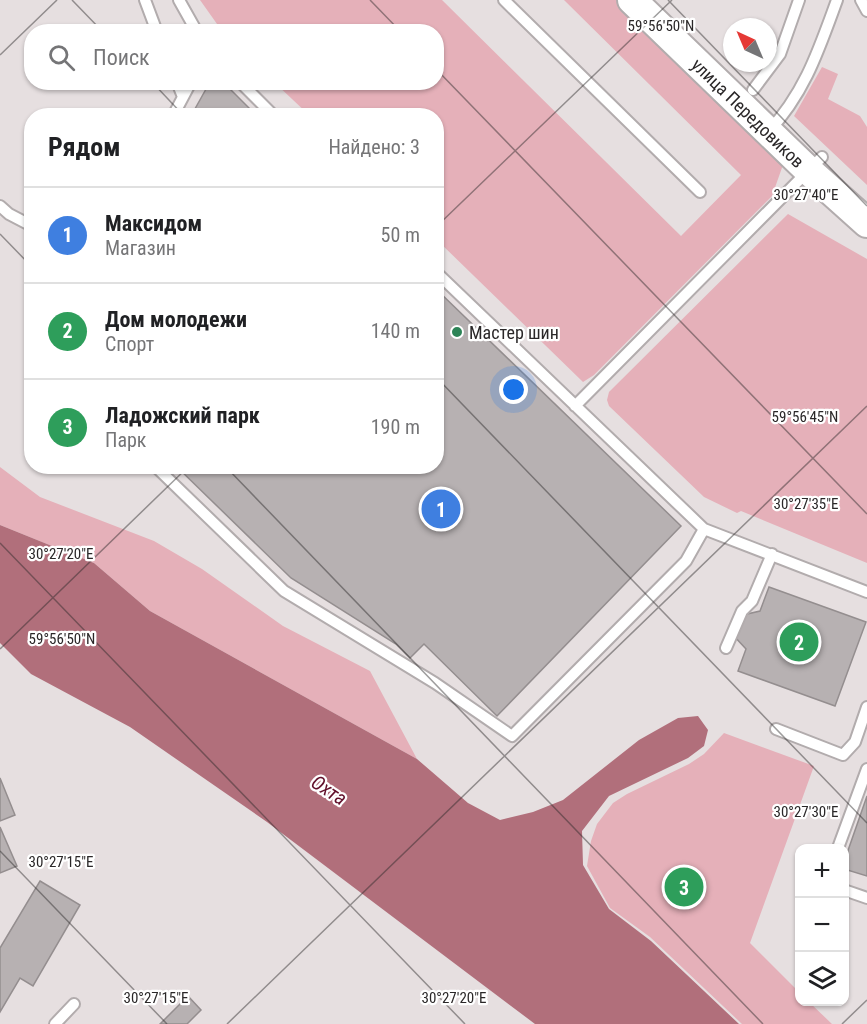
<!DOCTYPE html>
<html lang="ru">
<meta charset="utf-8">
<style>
:root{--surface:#fff;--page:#f6f6f6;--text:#202124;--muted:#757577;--line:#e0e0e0;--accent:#1a73e8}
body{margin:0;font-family:"Roboto Condensed",sans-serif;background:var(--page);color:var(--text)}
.controls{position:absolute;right:18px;bottom:18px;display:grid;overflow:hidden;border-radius:12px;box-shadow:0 2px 4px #0004}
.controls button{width:54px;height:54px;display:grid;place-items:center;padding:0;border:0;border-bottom:2px solid var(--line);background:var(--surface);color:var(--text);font:30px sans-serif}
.compass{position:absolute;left:723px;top:18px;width:54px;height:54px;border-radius:50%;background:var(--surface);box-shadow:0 2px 4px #0004;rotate:316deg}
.you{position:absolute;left:514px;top:390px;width:21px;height:21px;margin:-15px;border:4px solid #fff;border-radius:50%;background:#1a73e8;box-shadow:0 0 0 9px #1a73e833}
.badge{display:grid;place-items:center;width:39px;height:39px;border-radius:50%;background:var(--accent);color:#fff;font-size:20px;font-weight:700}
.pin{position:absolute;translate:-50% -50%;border:3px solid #fff;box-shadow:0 2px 6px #0006}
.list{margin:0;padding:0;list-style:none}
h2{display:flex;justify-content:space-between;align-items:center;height:78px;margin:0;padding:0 24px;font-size:26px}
h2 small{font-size:20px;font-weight:400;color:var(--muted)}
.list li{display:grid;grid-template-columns:39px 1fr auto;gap:18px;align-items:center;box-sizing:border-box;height:96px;padding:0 24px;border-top:2px solid var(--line)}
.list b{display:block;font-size:22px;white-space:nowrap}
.list p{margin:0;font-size:20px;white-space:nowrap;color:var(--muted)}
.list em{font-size:20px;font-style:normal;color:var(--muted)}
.icon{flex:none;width:33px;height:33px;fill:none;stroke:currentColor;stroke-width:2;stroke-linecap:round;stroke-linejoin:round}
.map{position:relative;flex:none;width:867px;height:1024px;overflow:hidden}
.search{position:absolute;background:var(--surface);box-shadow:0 2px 4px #0004;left:24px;top:24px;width:420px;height:66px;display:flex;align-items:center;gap:15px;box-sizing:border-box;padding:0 21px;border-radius:24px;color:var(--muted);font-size:22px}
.panel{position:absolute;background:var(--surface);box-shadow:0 2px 4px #0004;left:24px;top:108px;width:420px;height:366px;border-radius:24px}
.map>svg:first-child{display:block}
</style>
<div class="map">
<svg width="867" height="1024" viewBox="0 0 867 1024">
<rect width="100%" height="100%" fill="#e6dfe0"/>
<path fill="#e5b0b9" d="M200 0H442L681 236 741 175 564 0H616L784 162 772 196 594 375 583 382 437 240 436 116 309 115 275 83 436 82V32L222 31Z
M822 67 838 74 828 99 860 116 867 127V185L794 116Z
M788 214 867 259V563L741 511 737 513 704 497 609 406 607 400 609 392Z
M0 467 40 497 154 541 202 569 283 626 370 671 417 759 150 611 94 563 0 525Z
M724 733 814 766 750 943 799 992 800 1002H809L832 1024H742L650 937 610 908 587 866 591 841 597 824 613 803 627 794 689 764 704 754Z"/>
<path fill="#b16f7b" d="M0 525 94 563 150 611 417 759 468 803 500 820 533 812 563 800 639 740 678 718 698 716 708 730 704 746 688 758 609 796 582 831 583 865 609 909 651 941 739 1024H535L267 822 130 727 31 674 0 643Z"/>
<path fill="#b7b1b2" stroke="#948e8f" stroke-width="1.5" d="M210 82H223L257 116H191Z
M436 289 681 526 497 716 424 644 410 658 396 644 291 578 176 466H436Z
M769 587 866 622 835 706 738 671 746 649 734 636 743 615 760 611Z
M0 778 15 815 0 821Z
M867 796V876L844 869V862Z
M0 827 17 866 0 873Z
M40 881 80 905 33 986 20 978 0 1012V948Z
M188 996 201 1010 187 1024H160Z"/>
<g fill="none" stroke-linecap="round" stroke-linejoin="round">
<defs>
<path id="lane" d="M145 0 157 32
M179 0 197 32
M504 0 700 192
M861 0 867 11
M177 82 183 97
M240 82 274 116
M753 90 780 54 799 0
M173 116 191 82
M768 132C805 93 819 49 837 0
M0 206 9 214 32 226
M436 272 704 529 867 592
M575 406 822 157
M155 466 284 591 435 683 512 736 686 561 704 529
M726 648 742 611 752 601 772 554
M776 729 843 755 855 742 867 707
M838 848 867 769
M844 890 867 898
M55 1024 74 1004"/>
<path id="secondary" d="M632 0 809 171 867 223"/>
</defs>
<use href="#lane" stroke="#b2acad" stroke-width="14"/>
<use href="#secondary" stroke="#b2acad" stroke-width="32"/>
<use href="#lane" stroke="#fff" stroke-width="10"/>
<use href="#secondary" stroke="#fff" stroke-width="28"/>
</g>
<path fill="none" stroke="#2a2728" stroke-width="1.5" stroke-opacity="0.45" d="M72 0 103 32M370 0 401 32M668 0 867 206M0 55 57 0M436 69 867 514M152 82 184 116M436 227 672 0M0 234 32 267M436 377 867 823M225 466 763 1024M0 543 465 1024M0 649 189 466M0 851 167 1024M227 1024 867 406M842 1024 867 1000"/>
<circle fill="#2d8457" stroke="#fff" stroke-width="2" cx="457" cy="332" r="6"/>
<g text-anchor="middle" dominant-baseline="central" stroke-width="4.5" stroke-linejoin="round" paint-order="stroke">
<g font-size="18" fill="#2a2728" stroke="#fff">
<text transform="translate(748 113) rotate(44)">улица Передовиков</text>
</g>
<g font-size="18" fill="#2a2728" stroke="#fff" text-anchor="start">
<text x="469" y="332">Мастер шин</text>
</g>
<g font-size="20" font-style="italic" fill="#610f2a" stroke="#fff">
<text transform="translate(329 790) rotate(33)">Охта</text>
</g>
</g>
<g font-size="15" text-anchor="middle" fill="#2a2728" stroke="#fff" stroke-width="4.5" stroke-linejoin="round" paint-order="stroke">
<text x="661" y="31">59°56'50"N</text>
<text x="806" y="200">30°27'40"E</text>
<text x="805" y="422">59°56'45"N</text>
<text x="806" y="509">30°27'35"E</text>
<text x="61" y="559">30°27'20"E</text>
<text x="62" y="644">59°56'50"N</text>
<text x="806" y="817">30°27'30"E</text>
<text x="61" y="867">30°27'15"E</text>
<text x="156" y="1003">30°27'15"E</text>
<text x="454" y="1003">30°27'20"E</text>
</g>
</svg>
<div class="controls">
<button>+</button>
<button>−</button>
<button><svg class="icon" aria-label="layers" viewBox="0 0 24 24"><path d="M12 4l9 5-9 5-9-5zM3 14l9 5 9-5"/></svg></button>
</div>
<svg class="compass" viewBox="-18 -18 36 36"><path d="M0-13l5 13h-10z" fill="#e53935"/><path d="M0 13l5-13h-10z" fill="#757577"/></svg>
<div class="you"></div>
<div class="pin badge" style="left:441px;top:509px;background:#3f7fe0">1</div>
<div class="pin badge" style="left:799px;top:642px;background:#2e9e5b">2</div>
<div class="pin badge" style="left:684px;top:887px;background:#2e9e5b">3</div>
<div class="search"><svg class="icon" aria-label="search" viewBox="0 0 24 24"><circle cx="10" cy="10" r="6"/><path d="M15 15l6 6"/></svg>Поиск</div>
<section class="panel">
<h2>Рядом<small>Найдено: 3</small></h2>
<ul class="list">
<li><span class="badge" style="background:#3f7fe0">1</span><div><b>Максидом</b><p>Магазин</p></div><em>50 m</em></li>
<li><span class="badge" style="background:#2e9e5b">2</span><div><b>Дом молодежи</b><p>Спорт</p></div><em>140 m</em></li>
<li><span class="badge" style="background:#2e9e5b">3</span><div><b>Ладожский парк</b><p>Парк</p></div><em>190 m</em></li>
</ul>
</section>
</div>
